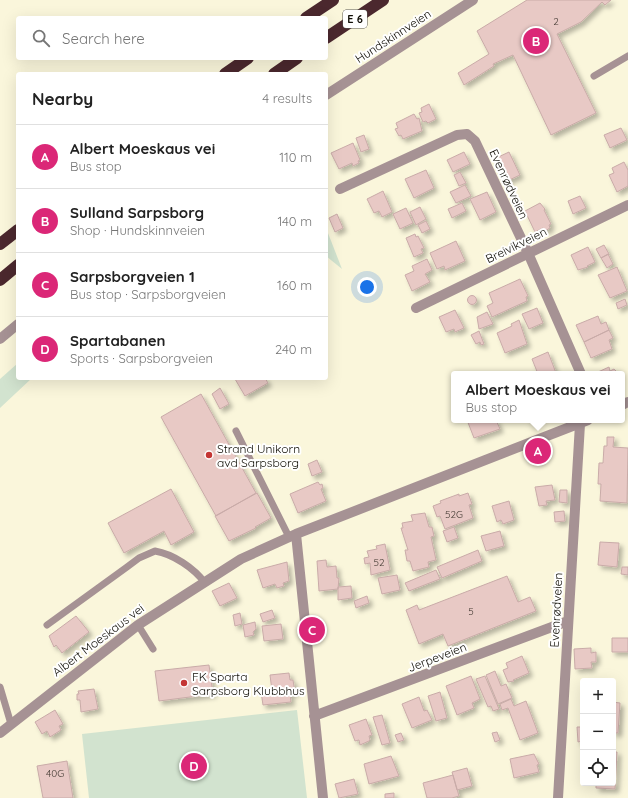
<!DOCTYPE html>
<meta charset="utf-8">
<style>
:root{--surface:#fff;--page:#f2f2f2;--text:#222;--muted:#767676;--line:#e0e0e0;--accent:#db2777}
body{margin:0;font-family:Quicksand,sans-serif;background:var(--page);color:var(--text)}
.controls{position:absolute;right:12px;bottom:12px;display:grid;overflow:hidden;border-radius:4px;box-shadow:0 4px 16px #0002}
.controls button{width:36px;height:36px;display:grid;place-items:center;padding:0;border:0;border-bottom:1px solid var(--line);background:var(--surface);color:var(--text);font:20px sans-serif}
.you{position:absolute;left:367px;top:287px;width:14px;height:14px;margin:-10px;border:3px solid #fff;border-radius:50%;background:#1a73e8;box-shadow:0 0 0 6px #1a73e833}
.badge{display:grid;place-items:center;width:26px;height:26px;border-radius:50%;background:var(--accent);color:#fff;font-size:13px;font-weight:700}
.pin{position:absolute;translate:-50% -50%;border:2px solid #fff;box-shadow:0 1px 4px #0006}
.popup{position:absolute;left:451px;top:371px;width:174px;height:52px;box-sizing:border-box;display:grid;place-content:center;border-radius:4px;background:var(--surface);filter:drop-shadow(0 1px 3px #0005);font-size:13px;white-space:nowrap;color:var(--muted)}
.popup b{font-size:15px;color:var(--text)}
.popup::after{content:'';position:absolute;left:50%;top:100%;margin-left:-8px;border:8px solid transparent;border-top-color:var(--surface)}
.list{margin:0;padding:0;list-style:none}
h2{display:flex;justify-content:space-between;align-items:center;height:52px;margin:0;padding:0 16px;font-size:17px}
h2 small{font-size:13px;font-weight:400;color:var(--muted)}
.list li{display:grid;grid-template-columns:26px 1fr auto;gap:12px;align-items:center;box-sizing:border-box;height:64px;padding:0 16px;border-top:1px solid var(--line)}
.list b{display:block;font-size:15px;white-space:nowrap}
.list p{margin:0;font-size:13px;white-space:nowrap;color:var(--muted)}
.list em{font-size:13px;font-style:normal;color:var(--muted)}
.icon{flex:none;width:22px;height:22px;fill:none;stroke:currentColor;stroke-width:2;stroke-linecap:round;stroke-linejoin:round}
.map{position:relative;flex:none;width:628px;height:798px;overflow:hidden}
.search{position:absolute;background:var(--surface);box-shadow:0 4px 16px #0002;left:16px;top:16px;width:312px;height:44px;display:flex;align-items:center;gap:10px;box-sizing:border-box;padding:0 14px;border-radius:4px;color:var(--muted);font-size:15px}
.panel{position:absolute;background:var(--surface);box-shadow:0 4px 16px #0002;left:16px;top:72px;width:312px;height:308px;border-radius:4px}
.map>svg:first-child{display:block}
</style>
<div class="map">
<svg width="628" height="798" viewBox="0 0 628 798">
<defs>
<filter id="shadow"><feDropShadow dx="3.5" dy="3.5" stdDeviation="2" flood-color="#0004"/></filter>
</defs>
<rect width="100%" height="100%" fill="#faf6db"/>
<path fill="#d2e3cf" d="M326 228 342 269 326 256Z
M18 363V378H32L0 408V379Z
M297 710 307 798H89L82 734Z"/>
<path fill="#e8c9c5" stroke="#c9aba8" filter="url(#shadow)" d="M527 0H611L605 5 602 2 581 22 557 34 596 113 551 135 513 55 493 64 494 66 464 85 458 73 489 54 477 31Z
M429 104 436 119 428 123 426 121 423 122 419 113 422 112 421 108Z
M414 114 417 119 419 118 422 131 403 139 401 135 399 136 395 129 398 128 396 123Z
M621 128 627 140 610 148 604 135Z
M364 135 369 149 361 152 356 138Z
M353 143 360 160 358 161 359 163 353 166 352 163 339 169 331 153Z
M464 152 470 164 453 172 447 160Z
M509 152 520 175 505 182 494 159Z
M624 162 628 170V186L617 192 609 175 614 173 612 168Z
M426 170 434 188 414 198 405 179Z
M460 172 466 183 459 186 454 175Z
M465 185 471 196 456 203 450 192Z
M383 191 392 212 382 217 379 211 374 213 367 199Z
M487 192 496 212 480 220 470 199Z
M580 196 586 208 573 214 568 201Z
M462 203 466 211 452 218 448 209Z
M540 203 545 209 544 210 551 224 549 225 550 228 545 231 543 228 535 232 525 211Z
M420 207 426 219 416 225 410 212Z
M406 208 413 223 400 229 393 214Z
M337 214 343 228 335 232 329 218Z
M426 221 430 229 422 233 418 225Z
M415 234 416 237 418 236 424 248 421 249 423 253 414 257 406 238Z
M456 241 465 261 445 270 444 266 437 269 430 253Z
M604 245 609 254 601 258 596 249Z
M588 247 595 262 587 266 588 267 578 270 571 255Z
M608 254 613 264 607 268 601 258Z
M427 259 432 270 425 274 430 282 412 291 405 275 414 271 412 266Z
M617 267 627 291 610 298 598 275Z
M520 279 528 296 526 297 527 301 492 317 487 306 493 303 489 293Z
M467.5 300a4.5 4.5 0 1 1 9 0a4.5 4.5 0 1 1-9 0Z
M625 299 627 305 618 309 616 303Z
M537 308 543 323 529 329 522 314Z
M455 310 464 328 455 332 454 329 446 332 439 317Z
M487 312 493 324 479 329 477 317Z
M598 316 601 324 606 322 609 330 584 342 576 325Z
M519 320 527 344 505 353 497 333 512 326 511 324Z
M609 330 613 338 609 340 612 349 591 358 584 342Z
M479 331 484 344 481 345 480 342 476 344 471 335Z
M548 352 556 373 538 374 532 359Z
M609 367 610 371 614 369 619 374H599L598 372Z
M237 378H265L268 383 245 396 235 379Z
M220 388 229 404 220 409 212 394Z
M201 394 256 493 216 516 161 417Z
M467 420H496L500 429 474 438Z
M607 437H614L613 447 628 448 627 503 600 501 601 484H598L599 463H603L604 446H607Z
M317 460 322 472 312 476 308 464Z
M318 482 320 485 322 484 323 488 321 489 326 501 298 513 290 494Z
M552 485 555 500 546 501 547 505 539 506 535 487Z
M171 489 194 532 171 545 164 531 124 553 108 523Z
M560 490H567V503L559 502Z
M257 493 271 518 255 527 256 528 229 541 215 516Z
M468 493 472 504 469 505 473 518 445 529 440 516 437 517 433 506 441 503 440 501 459 494V496Z
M509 501 514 520 503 524 501 520 497 522 492 506Z
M564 511 565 521 555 522 554 512Z
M425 513 429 527H432L434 536 431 537 436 560 428 562 429 567 413 571 410 561H407L405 550H408L401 528H403L402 523 413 521 411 515Z
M454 527 458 538 447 542 443 531Z
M500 531 504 546 486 551 481 536Z
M600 542 619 543 617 567 598 565Z
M385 544 390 570 371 575 370 563 365 564 364 558 369 557 367 551 377 549 376 546Z
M478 550 482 561 442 578 437 567Z
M326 560 327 567 336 566 337 578H339L338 589 319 591 317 561Z
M287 562 289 581 283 583 284 586 277 588 275 584 263 588 257 570Z
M622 567H628V575L621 574Z
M436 570 440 579 409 591 405 583Z
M397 575 400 590 382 594 378 578Z
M507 576 518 602 530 597 536 611 448 646 443 634 419 644 406 610 417 605 419 610Z
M229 583 237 598 220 606 212 591Z
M351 586 352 598 338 600V587Z
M367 596 369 603 356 608 354 601Z
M272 610 275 618 263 622 260 614Z
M240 613 242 624 235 626 233 615Z
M76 616 89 632 62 653 56 645 54 647 49 636Z
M255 622 256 629 253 632 254 635 245 637 243 625Z
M281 624 283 639 264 641 262 626Z
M612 638H628V652H612Z
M591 648V653L596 652V662H591L592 668 575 669 574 649Z
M522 656 529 673 513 680 514 681 508 682 503 670 508 668 506 663Z
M209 665 213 694 159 701 155 671Z
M495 671 501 686 506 684 512 698 498 704 486 675Z
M289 673 290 680H293L295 693 290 694 291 702 263 705 261 692 272 691 270 675Z
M471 676 480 699 472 703 474 708 457 715 446 686Z
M485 676 499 709 493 711 491 706 488 707 476 679Z
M94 689 98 709 81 712 80 700H77V694H79L78 691Z
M440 692 447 718 436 721 428 696Z
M419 697 424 711 427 710 432 720 412 728 402 704Z
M511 699 514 706 526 701 538 733 520 740 508 708 502 710 500 704Z
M613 702 620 703 618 733H613Z
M55 710 63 724 59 726 61 730 50 737 47 731 42 734 35 722Z
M382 715 390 743 382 745 373 717Z
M366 719 372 735 369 736 370 740 369 741 360 745 359 740 355 741 349 725Z
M577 727H583V741L578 742Z
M497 732 500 740 495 742 492 733Z
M401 733 404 740 398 742 395 735Z
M613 752H617L615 789 596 788V783H613Z
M534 754 539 764 537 765 539 772 514 778 510 759Z
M391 756 399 776 369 784 364 764Z
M67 761 73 798H43L37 766Z
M467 768 472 786 457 790 452 772Z
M453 775 459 796 452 798H427L423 783Z
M354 779 358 794 339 798 335 784Z
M394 793V798H385V794Z"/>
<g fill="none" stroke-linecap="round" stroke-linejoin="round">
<path stroke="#a69294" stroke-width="7" d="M594 76 628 56
M236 431 289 537
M47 625 127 567 139 558 155 551C173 554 194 568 205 583
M138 625 153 649
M0 687 11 724"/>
<path stroke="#a69294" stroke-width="10" d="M340 189 457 135 467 134 475 141 528 253 581 374
M416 308 628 205
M622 405 628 402
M296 534 323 798
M314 716 568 621
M0 733 138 625 241 559 296 534 588 420
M558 798 580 424"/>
<path stroke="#a69294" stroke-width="10" d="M326 95 473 0
M0 339 18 324"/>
<path stroke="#4b282e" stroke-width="12" d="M306 18 333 0
M326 38 383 0
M225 74 248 58
M274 74 297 58
M0 244 18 230
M0 280 18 265"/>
</g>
<g fill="#c43534" stroke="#fff" stroke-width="1.5">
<circle cx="209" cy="455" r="4"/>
<circle cx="184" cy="683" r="4"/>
</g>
<g text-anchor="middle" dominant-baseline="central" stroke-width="4" stroke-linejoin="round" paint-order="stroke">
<g font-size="10" fill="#453c35">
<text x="556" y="21">2</text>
<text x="454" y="514">52G</text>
<text x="379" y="562">52</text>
<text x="471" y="611">5</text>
<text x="55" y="773">40G</text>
</g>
<rect fill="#fff" stroke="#575650" stroke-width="1" x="343" y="10" width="24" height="18" rx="3"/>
<g font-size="11" font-weight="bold" fill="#0f0d05">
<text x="355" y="19">E 6</text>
</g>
<g font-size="12" fill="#0f0d05" stroke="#fff">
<text transform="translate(393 36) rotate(-33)">Hundskinnveien</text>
<text transform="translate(509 184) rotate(65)">Evenrødveien</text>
<text transform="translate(516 245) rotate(-26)">Breivikveien</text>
<text transform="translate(556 610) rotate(-87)">Evenrødveien</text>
<text transform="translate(98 640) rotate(-37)">Albert Moeskaus vei</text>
<text transform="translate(437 657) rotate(-21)">Jerpeveien</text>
</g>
<g font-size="12" fill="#0f0d05" stroke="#fff" text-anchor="start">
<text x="217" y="448">Strand Unikorn<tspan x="217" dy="14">avd Sarpsborg</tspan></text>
<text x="192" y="676">FK Sparta<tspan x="192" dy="14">Sarpsborg Klubbhus</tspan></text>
</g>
</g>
</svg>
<div class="controls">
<button>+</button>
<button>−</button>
<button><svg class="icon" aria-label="locate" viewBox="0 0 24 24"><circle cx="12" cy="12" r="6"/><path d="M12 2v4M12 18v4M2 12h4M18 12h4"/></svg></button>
</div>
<div class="you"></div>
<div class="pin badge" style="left:538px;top:451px">A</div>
<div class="popup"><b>Albert Moeskaus vei</b>Bus stop</div>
<div class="pin badge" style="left:536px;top:41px">B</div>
<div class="pin badge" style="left:312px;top:630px">C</div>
<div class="pin badge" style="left:194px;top:766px">D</div>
<div class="search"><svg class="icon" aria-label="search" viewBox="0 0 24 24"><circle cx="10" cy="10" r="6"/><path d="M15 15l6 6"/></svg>Search here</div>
<section class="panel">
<h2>Nearby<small>4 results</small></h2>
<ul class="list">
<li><span class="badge">A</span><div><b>Albert Moeskaus vei</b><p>Bus stop</p></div><em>110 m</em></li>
<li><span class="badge">B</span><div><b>Sulland Sarpsborg</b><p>Shop · Hundskinnveien</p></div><em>140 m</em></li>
<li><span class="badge">C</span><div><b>Sarpsborgveien 1</b><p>Bus stop · Sarpsborgveien</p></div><em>160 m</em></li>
<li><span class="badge">D</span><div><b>Spartabanen</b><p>Sports · Sarpsborgveien</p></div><em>240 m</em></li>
</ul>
</section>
</div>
